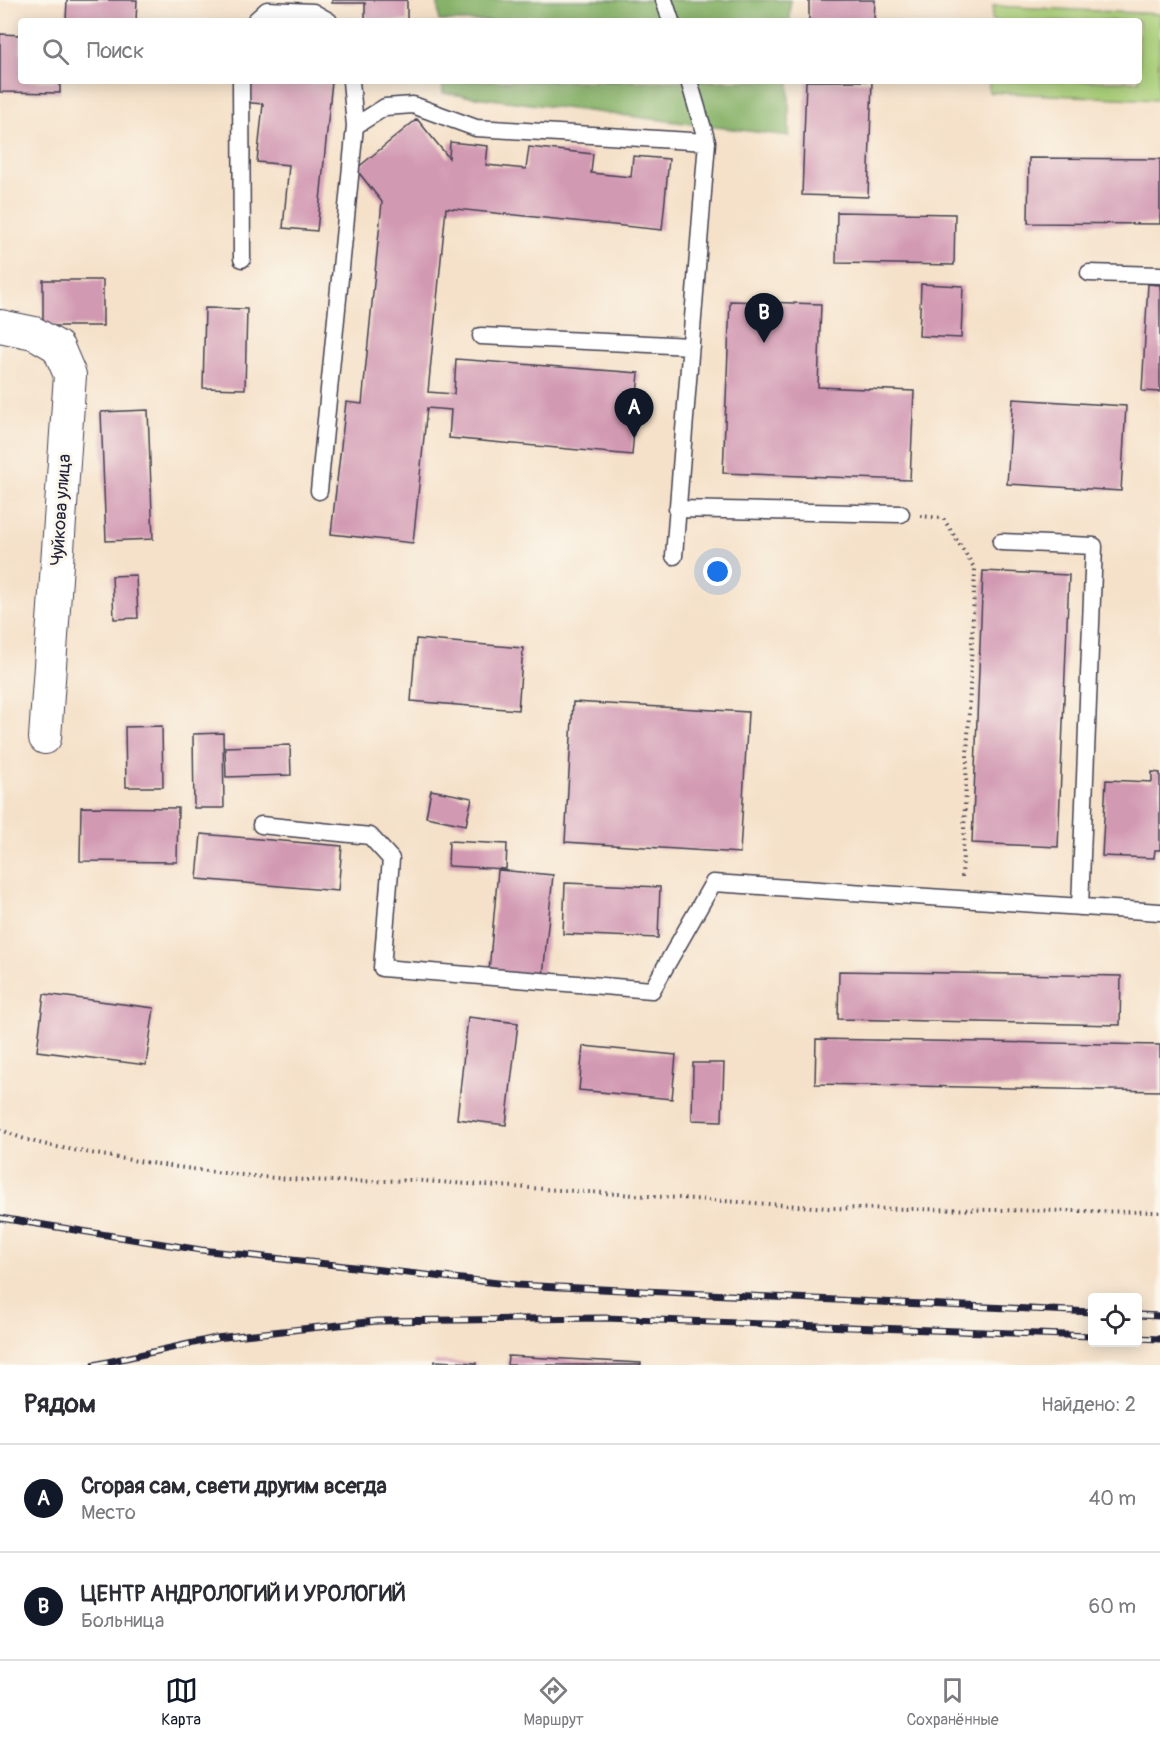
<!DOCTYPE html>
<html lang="ru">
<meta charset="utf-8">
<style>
:root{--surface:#fff;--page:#f7f7f7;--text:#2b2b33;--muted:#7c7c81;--line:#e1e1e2;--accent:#111827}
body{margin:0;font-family:Pangolin,sans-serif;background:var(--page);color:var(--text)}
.controls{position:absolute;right:18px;bottom:18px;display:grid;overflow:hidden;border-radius:6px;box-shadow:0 3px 15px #0003}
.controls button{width:54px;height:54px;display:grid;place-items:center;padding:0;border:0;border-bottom:2px solid var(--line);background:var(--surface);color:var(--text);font:30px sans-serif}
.you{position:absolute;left:718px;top:572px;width:21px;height:21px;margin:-15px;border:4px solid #fff;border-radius:50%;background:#1a73e8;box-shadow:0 0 0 9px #1a73e833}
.badge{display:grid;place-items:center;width:39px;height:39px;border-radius:50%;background:var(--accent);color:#fff;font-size:20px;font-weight:700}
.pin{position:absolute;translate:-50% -50px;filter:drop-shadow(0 2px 3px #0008)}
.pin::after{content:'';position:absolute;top:32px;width:21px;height:18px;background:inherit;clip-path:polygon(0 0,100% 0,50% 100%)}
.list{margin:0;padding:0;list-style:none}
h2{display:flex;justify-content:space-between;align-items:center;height:78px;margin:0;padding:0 24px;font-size:26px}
h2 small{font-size:20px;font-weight:400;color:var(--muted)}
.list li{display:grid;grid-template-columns:39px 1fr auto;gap:18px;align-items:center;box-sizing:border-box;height:108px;padding:0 24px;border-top:2px solid var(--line)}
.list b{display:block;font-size:22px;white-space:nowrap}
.list p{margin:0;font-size:20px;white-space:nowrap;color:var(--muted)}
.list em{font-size:20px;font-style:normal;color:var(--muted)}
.icon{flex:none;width:33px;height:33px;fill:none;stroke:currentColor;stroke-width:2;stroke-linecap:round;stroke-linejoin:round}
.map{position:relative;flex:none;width:1160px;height:1365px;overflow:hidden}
.search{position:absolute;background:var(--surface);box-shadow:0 3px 15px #0003;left:18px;right:18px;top:18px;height:66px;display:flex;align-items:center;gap:15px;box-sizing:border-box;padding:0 21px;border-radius:6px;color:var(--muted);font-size:22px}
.sheet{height:294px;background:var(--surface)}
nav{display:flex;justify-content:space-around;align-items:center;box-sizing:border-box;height:84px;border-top:2px solid var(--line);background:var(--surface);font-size:16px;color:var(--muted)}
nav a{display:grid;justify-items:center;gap:3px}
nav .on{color:var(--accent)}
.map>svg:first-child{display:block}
</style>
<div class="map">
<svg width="1160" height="1365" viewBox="0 0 1160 1365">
<rect width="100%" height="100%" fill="#fbf7ec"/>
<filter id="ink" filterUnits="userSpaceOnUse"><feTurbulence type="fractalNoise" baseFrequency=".0167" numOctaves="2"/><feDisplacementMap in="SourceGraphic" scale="12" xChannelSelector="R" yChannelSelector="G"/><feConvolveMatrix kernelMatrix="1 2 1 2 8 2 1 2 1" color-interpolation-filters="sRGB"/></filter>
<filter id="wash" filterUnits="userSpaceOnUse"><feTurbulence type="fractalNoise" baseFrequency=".008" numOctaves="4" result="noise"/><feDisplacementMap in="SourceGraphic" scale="24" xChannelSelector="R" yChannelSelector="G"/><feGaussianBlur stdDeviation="1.35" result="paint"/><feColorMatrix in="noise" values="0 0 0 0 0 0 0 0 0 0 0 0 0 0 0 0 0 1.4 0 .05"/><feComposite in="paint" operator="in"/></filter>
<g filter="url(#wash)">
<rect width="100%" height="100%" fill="#f5e1c9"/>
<path fill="#aacf79" stroke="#66785a" stroke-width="1.5" d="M993 6 1160 14 1158 100 989 92V81H1139V21H992Z"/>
<path fill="#87b269" stroke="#546a52" stroke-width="1.5" d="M438 0H790V21H439Z
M442 81H789V136L443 93Z"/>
<g id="blocks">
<path fill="#d299b2" d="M67 0H137L136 21H66Z
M332 0H407V21H365V3H332Z
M809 0H875L874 21H809Z
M0 34 21 35V81H60V93L0 92Z
M245 81H332L317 231 283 228 289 165 257 162 263 104 242 102Z
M806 81H872L868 197 802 195Z
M417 119 449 158 450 142 488 146 486 165 526 169 529 147 593 154 591 173 631 177 633 156 669 159 662 230 446 208 428 392 454 394 456 359 639 373 632 455 449 438 451 410 427 408 413 543 331 534 346 402 362 404 382 202 356 169Z
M1029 158 1160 159V224L1028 223Z
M837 212 955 214 954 265 836 263Z
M43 280H103V326H43Z
M921 284 963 286 961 338 919 336Z
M1148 284 1160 285V392L1142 391Z
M730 301 821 304 818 387 914 391 910 480 723 473Z
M205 308 247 309 245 389 203 388Z
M1013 399 1126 406 1121 491 1007 484Z
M148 410 153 539 106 541 101 412Z
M983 571 1069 575 1058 847 972 843Z
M136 575 138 618 114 619 112 576Z
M416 639 523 648 518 710 411 701Z
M573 702 748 712 740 853 565 842Z
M162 726 163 787H126L125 727Z
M223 733 224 808H194L193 734Z
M290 745 291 775 226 777 225 747Z
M1152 772 1160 773V850H1155L1154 858 1102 856 1106 780 1152 782Z
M431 790 472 798 466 825 426 817Z
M81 807 178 808 177 862 80 861Z
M201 834 342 846 338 891 197 879Z
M449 841 507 844 506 869 448 866Z
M498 870 553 875 543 976 489 971Z
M565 883 660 887 658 938 563 934Z
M839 971 1121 976 1120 1025 838 1019Z
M44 994 154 1008 146 1065 37 1051Z
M468 1017 518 1023 506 1125 457 1119Z
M816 1039 1160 1045V1091L815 1084Z
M583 1046 676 1055 672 1099 579 1090Z
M693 1063H724L722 1121 692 1120Z
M508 1356 641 1363V1365H507Z
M435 1361 476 1363V1365H434Z"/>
</g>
</g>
<g filter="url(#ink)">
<use href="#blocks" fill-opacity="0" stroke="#423f50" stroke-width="1.5"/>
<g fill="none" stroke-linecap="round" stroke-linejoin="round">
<defs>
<path id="service" d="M664 0 671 21
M255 21 267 10 313 12 329 21
M241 81 242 259
M351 81 355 126
M1089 273 1160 275
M481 336 691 346
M319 491 355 126 385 107 413 105 476 128 707 142
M677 509 901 514
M1001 542 1094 546 1080 907
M674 556 707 142 689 81
M261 825 370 836 391 859 382 968 652 990 713 883 1160 912"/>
<path id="minor" d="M0 326 34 333 58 347 70 375 45 738"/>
</defs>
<use href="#service" stroke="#423f50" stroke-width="19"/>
<use href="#minor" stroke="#423f50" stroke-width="34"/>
<path stroke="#423f50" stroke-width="4" stroke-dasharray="1.5 4.5" stroke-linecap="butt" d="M920 516 943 518 975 569 962 877
M0 1129C32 1145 66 1148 101 1155 201 1172 307 1186 409 1180L829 1208 1160 1212"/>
<use href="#service" stroke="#fff" stroke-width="16"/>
<use href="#minor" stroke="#fff" stroke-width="32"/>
<defs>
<path id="rail" d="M0 1218 201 1250 516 1285 1092 1312
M1138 1315 1160 1316
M1138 1338 1160 1339
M94 1365 216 1338 377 1321 605 1318 1092 1336"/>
</defs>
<use href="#rail" stroke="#22223b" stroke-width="7"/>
<use href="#rail" stroke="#fbf7ec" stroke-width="4.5" stroke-dasharray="14" stroke-linecap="butt"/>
</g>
</g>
<g text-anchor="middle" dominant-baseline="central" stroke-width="6" stroke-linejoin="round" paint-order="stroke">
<g font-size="18" fill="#22223b" stroke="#fbf7ec">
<text transform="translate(61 510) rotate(-86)">Чуйкова улица</text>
</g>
</g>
</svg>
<div class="controls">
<button><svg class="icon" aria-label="locate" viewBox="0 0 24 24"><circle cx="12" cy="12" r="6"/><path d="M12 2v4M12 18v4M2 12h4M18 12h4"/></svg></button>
</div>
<div class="you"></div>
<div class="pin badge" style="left:634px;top:438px">A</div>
<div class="pin badge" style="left:764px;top:343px">B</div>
<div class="search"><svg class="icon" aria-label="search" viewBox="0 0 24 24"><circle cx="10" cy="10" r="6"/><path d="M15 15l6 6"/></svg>Поиск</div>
</div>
<section class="sheet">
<h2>Рядом<small>Найдено: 2</small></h2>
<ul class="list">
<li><span class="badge">A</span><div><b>Сгорая сам, свети другим всегда</b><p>Место</p></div><em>40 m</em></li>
<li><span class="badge">B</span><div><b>ЦЕНТР АНДРОЛОГИЙ И УРОЛОГИЙ</b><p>Больница</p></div><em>60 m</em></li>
</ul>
</section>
<nav>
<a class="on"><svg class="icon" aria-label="map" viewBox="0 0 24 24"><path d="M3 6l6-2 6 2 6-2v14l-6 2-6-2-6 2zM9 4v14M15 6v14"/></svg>Карта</a>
<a><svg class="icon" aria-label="directions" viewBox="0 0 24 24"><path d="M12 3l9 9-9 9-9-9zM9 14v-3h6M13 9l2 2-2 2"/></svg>Маршрут</a>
<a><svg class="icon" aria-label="saved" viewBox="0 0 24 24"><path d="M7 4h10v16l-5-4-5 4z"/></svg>Сохранённые</a>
</nav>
